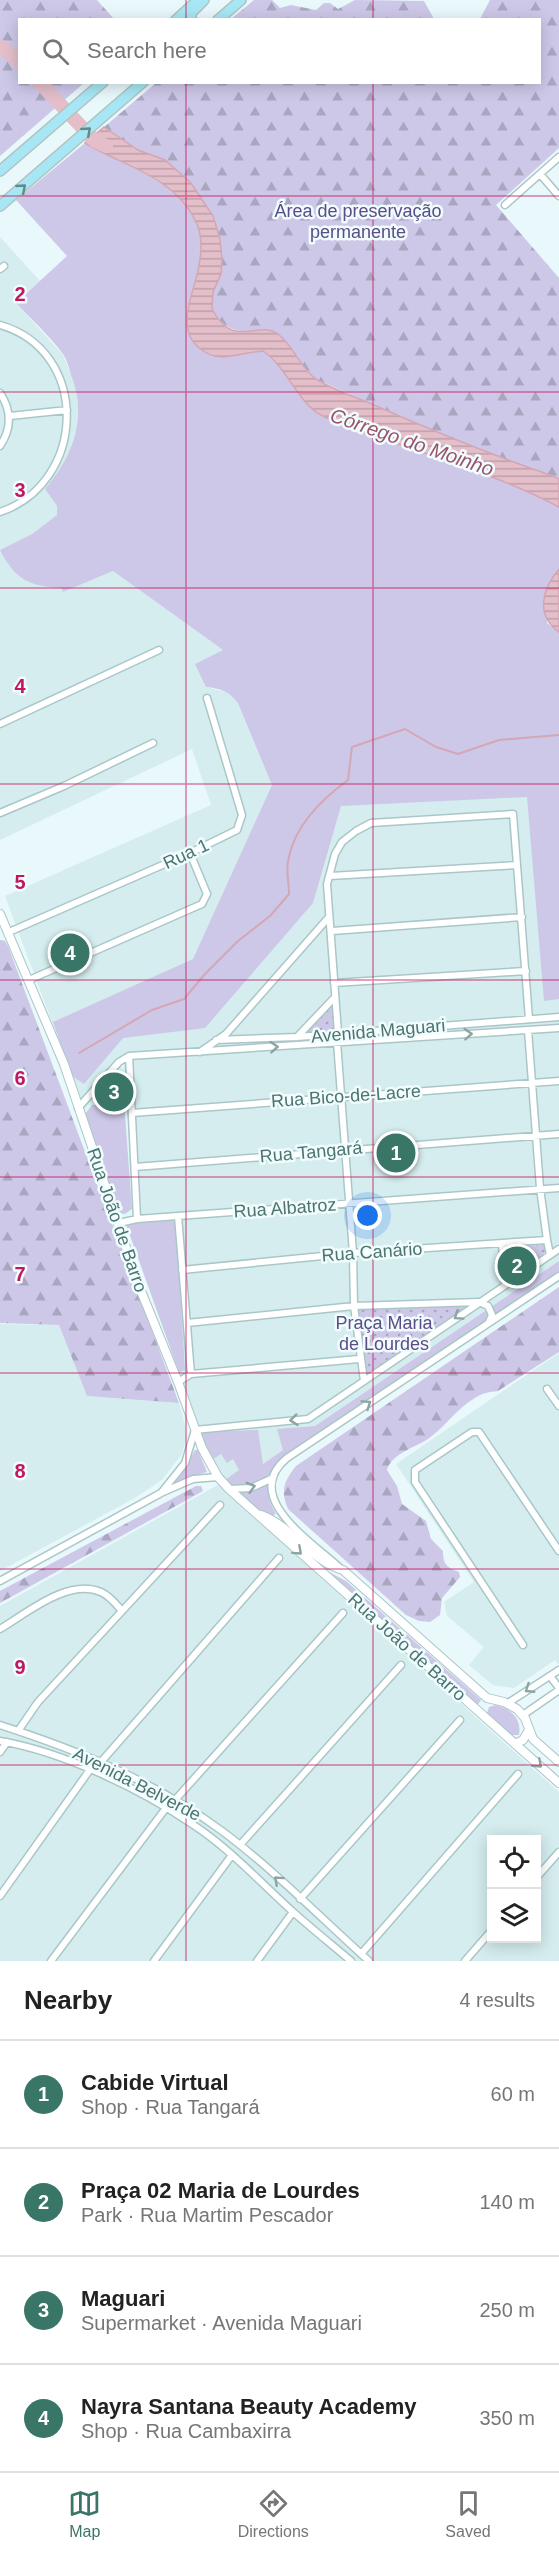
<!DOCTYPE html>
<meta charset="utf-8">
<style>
:root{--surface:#fff;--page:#f2f2f2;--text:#222;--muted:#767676;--line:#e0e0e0;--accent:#3a7668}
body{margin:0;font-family:Arial,sans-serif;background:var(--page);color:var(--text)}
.controls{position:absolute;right:18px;bottom:18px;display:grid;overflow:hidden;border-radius:0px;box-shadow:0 3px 15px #0003}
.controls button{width:54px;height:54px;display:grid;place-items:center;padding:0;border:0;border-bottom:2px solid var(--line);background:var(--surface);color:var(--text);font:30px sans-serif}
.you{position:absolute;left:368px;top:1216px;width:21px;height:21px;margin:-15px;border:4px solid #fff;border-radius:50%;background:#1a73e8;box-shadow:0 0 0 9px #1a73e833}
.badge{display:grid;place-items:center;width:39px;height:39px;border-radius:50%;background:var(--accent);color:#fff;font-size:20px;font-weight:700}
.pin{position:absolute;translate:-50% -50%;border:3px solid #fff;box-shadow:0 2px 6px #0006}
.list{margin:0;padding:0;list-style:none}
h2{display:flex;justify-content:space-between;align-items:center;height:78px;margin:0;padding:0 24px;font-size:26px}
h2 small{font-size:20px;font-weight:400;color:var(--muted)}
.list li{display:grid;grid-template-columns:39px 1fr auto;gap:18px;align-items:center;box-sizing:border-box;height:108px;padding:0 24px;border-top:2px solid var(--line)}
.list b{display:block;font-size:22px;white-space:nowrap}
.list p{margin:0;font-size:20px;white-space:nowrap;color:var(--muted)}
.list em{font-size:20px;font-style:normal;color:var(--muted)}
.icon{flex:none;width:33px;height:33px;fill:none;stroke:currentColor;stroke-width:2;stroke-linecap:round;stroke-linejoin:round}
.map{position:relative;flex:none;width:559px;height:1961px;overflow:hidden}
.search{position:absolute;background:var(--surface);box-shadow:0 3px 15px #0003;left:18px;right:18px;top:18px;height:66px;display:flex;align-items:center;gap:15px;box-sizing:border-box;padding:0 21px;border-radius:0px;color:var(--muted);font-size:22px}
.sheet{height:510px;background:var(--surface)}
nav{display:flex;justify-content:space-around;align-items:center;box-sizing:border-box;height:84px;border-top:2px solid var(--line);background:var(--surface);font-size:16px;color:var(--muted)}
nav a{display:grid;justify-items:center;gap:3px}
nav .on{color:var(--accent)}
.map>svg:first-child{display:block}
</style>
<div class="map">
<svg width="559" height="1961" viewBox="0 0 559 1961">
<defs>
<pattern id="forest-firs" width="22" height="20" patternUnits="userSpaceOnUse" patternTransform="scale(1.5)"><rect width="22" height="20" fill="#cdc8e8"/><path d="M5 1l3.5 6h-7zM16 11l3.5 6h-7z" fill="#a9a7c0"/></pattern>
<pattern id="park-dots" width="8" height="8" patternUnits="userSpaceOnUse" patternTransform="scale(1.5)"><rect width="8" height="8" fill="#cdc8e8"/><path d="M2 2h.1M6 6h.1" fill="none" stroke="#a9a7c0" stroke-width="1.8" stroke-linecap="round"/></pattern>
<pattern id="water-rules" width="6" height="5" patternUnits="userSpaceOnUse" patternTransform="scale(1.5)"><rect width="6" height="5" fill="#e4bfca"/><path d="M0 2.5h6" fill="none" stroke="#bba0a8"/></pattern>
</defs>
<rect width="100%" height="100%" fill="#e9f8fb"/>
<path fill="#d5edef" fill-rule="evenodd" d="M0 237 40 281 16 303 63 355 75 385 80 419 72 450 58 474 45 489 57 506V515L32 534 0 550 61 588 63 592 113 571 223 650 206 687 559 773V1268L231 1485 223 1480 206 1448 81 1100 5 896 211 805 192 749 0 840Z
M0 1324 59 1325 87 1396 179 1403 185 1425V1441L182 1454 162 1480 133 1499 0 1571Z
M559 1353V1665L555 1660 514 1688 493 1685 469 1665 484 1647 447 1616 444 1602 474 1582 396 1464Z
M218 1485 559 1792V1961H0V1606ZM492 1840H536V1938H492Z"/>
<path fill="#defaf6" d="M124 1062 135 1216 120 1218 82 1113Z"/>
<path fill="#cdc8e8" d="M85 143C123 166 196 186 201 239 203 266 191 294 186 321L222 357 263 351C287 367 296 402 321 415 344 428 372 435 398 444 452 463 508 480 559 507V569L546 592 547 623 559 632V999L544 1001 527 797 341 806 313 903 205 1028 123 1038 84 1084 72 1076 53 1022 193 959 272 785 238 703C230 692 220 688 206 687L195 664 223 650 113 571 63 592 61 588C28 586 15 579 0 550L32 534 57 515V506L45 489C73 456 88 418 71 375 69 368 67 360 63 354 50 336 31 319 16 303L67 256 16 200Z
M124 1102 132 1209 125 1214 119 1213 84 1115 92 1105Z
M172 1220 176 1224 185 1370 179 1372 126 1224Z
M559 1261V1272L278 1461C265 1479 265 1495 276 1514L271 1516 256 1509 225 1480 239 1470 233 1459 227 1463 221 1454 212 1460 200 1432 258 1430 263 1464 283 1450 277 1429 315 1426Z
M195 1450H198L207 1472 189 1477 171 1486 181 1475Z
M325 1570 346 1581 481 1700 477 1706Z
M496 1705C511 1709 522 1719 519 1735H512L487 1713 489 1707Z"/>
<path fill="url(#forest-firs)" d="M0 0H97L114 19 20 20V82L84 83 0 156Z
M254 0H272L280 8 291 5 316 10 324 3H330L338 9 355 0 424 1 434 19H231Z
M490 0H559V148L496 205 559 278V479L421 426 316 379 266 329C242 334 224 332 212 309L213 292 220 274V239L213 216 191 183 165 160 138 150 104 127 156 83 540 82V20L480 19Z
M0 940 5 941 8 946 179 1403 87 1396 59 1325 0 1323Z
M559 1287V1352L498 1391C489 1392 482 1393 475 1398 457 1408 445 1427 428 1439 416 1447 391 1454 387 1470L397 1486 402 1504 426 1521 431 1539 443 1551C443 1564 446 1567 459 1572L460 1577 442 1598 440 1615 430 1622 419 1621 406 1615 288 1509C280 1491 284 1481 296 1466Z
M196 1486H201L203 1491 0 1603V1591Z"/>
<path fill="url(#park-dots)" d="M332 1004 334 1031 302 1035Z
M545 1245 546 1252 509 1280 505 1247Z
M477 1303 364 1380 355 1307Z"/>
<path fill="url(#water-rules)" stroke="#d5a6b4" stroke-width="1.5" d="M104 127 138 150 165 160 191 183 213 216 220 239 222 260 221 274 213 292 212 309C234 351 258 319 278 334 294 346 300 368 316 379 333 390 356 397 374 405 433 431 492 455 553 476L559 479V507C508 480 453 463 398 444 372 435 344 428 321 415 297 402 287 367 263 351 249 352 236 356 222 357 213 357 205 353 198 347 174 326 196 289 199 265 202 250 202 233 195 220 175 177 121 165 85 143Z
M559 569V632C535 615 542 589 559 569Z"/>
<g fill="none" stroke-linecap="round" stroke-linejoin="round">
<path stroke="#d5a6b4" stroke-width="2" d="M79 1053 152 1010 184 999 205 974 238 941 270 916 289 894C289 883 286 871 288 861 294 826 321 800 348 780L352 747 405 729 436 747 458 754 499 740 559 735"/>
<path stroke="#e4bfca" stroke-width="14" d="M0 46 20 62
M39 82 95 141 106 146"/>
<defs>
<path id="minor" d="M540 174 559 196
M505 205 559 157
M0 269 4 266
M0 325C91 351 87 483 0 512
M0 393C12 411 12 428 0 446
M10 416 67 410
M0 724 159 650
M0 813 64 786 153 743
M330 876 517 865
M332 931 522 917
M9 932 190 853 237 830 242 815 207 698
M29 980 202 904 207 894 190 853
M334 983 526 971
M528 1030 540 1188 547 1240
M338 1033 327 884 335 854 342 842 356 831 371 823 513 814 529 1019
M297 1037 335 997
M216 1040 297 1037 559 1017
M337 1042 353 1253 354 1306 364 1381
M200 1052 226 1034 329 917
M129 1056 137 1219
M78 1108 119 1062 129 1056 559 1028
M132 1113 559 1081
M135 1167 559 1134
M178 1216 191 1374
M119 1223 137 1219 559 1188
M502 1244 505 1285
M182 1270 353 1253 547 1240 550 1255
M187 1323 354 1306 479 1302 488 1306 492 1315 489 1322
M178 1382 191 1374 359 1359
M547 1389 559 1406
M229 1489 251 1488 273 1478
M161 1493 185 1463 195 1430 308 1419 559 1249
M340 1568C312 1542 240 1497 287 1458L559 1276
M0 1581 161 1493 193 1479 218 1477
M0 1629C27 1613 68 1578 101 1592 110 1596 116 1604 122 1611
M523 1645 415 1482V1470L472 1432H479L559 1551
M550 1676 559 1688
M508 1703 559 1670
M523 1715 559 1690
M0 1725C78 1750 156 1782 222 1831 273 1869 321 1918 369 1961
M18 1731 38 1702 220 1505
M0 1741C63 1752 139 1788 192 1824 229 1848 259 1881 292 1911 311 1928 331 1944 351 1961
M0 1752 7 1742
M101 1762 279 1558
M175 1800 343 1613
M240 1845 401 1665
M536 1878 559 1852
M0 1896 89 1771
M300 1899 460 1720
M361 1954 518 1774
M51 1961 166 1808
M154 1961 232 1855
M257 1961 293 1912
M465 1961 492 1930"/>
<path id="tertiary" d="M0 914 64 1064 139 1286 178 1382 202 1448 218 1477 229 1489 559 1783
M261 1515C293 1527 311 1561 343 1570L487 1698 504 1702 517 1709 525 1718 533 1739 559 1762
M515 1744 523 1740 529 1730"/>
<path id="primary" d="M176 20 198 0
M191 20V13L204 0
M218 20 241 0
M0 171 103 82
M0 206 143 82"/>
</defs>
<use href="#minor" stroke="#aac7c7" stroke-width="9"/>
<use href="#tertiary" stroke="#aac7c7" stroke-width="10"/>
<use href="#primary" stroke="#b1c2c0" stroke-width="12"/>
<use href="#minor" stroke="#fff" stroke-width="6"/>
<use href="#tertiary" stroke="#fff" stroke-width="8"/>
<use href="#primary" stroke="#a7e7f5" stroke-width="9"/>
</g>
<defs><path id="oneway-chevron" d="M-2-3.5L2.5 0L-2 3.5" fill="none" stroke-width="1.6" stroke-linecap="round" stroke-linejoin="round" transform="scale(1.5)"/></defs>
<g stroke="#608b8b">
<use href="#oneway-chevron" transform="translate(87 131) rotate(-41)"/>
<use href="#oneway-chevron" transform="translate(22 188) rotate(-41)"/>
</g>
<g stroke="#8ca5a2">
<use href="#oneway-chevron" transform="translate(468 1034) rotate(-4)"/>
<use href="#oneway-chevron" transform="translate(274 1047) rotate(-4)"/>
<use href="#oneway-chevron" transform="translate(458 1316) rotate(146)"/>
<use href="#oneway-chevron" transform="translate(367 1404) rotate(-34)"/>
<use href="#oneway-chevron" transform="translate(294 1420) rotate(174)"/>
<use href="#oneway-chevron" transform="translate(251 1487) rotate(-16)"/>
<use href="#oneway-chevron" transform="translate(298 1551) rotate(42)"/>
<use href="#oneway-chevron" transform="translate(529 1689) rotate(147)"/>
<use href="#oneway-chevron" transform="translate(538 1764) rotate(42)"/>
<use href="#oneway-chevron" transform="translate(278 1880) rotate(-138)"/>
</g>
<path fill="none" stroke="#c2185b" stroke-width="1.5" stroke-opacity="0.55" d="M186 0V20M373 0V20M186 82V1961M373 82V1961M0 196H559M0 392H559M0 588H559M0 784H559M0 980H559M0 1177H559M0 1373H559M0 1569H559M0 1765H559"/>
<g text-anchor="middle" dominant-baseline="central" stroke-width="5" stroke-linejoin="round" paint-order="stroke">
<g font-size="18" fill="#5b4d85" stroke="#f0fcfe">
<text x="358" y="211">Área de preservação<tspan x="358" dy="21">permanente</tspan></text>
<text x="384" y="1323">Praça Maria<tspan x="384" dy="21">de Lourdes</tspan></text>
</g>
<g font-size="18" fill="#4e7470" stroke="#f0fcfe">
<text transform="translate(186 854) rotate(-25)">Rua 1</text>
<text transform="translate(378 1031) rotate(-5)">Avenida Maguari</text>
<text transform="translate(346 1096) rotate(-4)">Rua Bico-de-Lacre</text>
<text transform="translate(311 1152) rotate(-5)">Rua Tangará</text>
<text transform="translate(285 1208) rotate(-4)">Rua Albatroz</text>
<text transform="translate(117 1220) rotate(71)">Rua João de Barro</text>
<text transform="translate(372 1252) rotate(-4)">Rua Canário</text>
<text transform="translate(407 1647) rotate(42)">Rua João de Barro</text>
<text transform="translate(137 1784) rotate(27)">Avenida Belverde</text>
</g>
<g font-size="20" font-style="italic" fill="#9a5368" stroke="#f0fcfe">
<text transform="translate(412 442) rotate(19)">Córrego do Moinho</text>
</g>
</g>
<g font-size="20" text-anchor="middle" font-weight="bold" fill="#c2185b" stroke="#f0fcfe" stroke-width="5" stroke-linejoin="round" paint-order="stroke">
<text x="20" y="301">2</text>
<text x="20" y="497">3</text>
<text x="20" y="693">4</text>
<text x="20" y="889">5</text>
<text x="20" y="1085">6</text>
<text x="20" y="1281">7</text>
<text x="20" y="1478">8</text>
<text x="20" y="1674">9</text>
</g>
</svg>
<div class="controls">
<button><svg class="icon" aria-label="locate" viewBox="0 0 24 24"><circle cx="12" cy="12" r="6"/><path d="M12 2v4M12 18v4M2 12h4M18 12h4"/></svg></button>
<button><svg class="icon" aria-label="layers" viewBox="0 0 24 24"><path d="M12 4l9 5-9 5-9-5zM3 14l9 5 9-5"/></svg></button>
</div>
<div class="you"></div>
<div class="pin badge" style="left:396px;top:1153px">1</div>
<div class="pin badge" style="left:517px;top:1266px">2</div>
<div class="pin badge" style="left:114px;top:1092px">3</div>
<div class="pin badge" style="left:70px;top:953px">4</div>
<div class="search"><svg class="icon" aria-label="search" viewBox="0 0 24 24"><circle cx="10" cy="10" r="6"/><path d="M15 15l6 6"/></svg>Search here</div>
</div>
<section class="sheet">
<h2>Nearby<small>4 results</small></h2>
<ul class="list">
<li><span class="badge">1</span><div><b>Cabide Virtual</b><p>Shop · Rua Tangará</p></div><em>60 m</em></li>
<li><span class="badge">2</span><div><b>Praça 02 Maria de Lourdes</b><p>Park · Rua Martim Pescador</p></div><em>140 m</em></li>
<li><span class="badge">3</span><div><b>Maguari</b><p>Supermarket · Avenida Maguari</p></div><em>250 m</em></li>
<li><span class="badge">4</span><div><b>Nayra Santana Beauty Academy</b><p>Shop · Rua Cambaxirra</p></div><em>350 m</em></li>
</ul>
</section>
<nav>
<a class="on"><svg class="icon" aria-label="map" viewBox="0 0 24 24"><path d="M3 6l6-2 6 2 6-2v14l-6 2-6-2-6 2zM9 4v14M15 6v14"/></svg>Map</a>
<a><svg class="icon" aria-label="directions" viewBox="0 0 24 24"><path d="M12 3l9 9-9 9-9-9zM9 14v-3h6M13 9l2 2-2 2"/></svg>Directions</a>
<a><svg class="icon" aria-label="saved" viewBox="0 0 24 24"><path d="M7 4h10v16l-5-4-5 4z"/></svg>Saved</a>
</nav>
